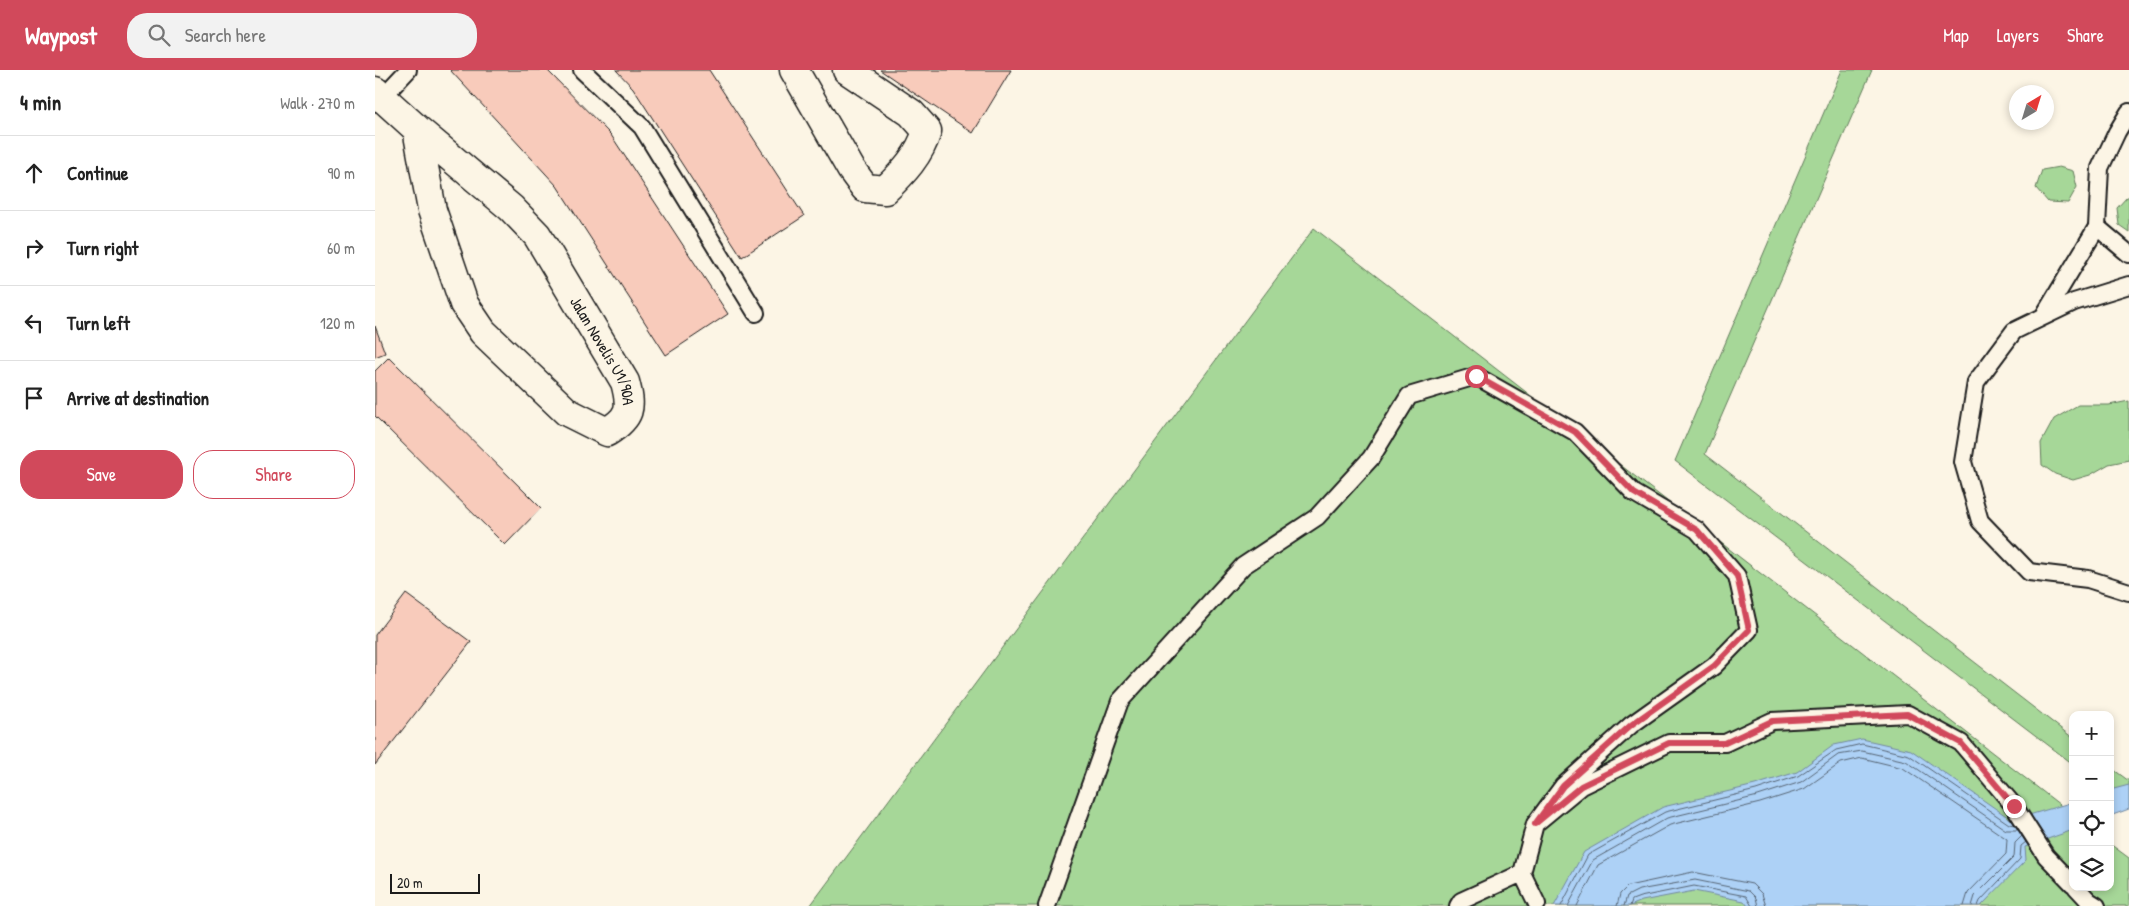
<!DOCTYPE html>
<meta charset="utf-8">
<style>
:root{--surface:#fff;--page:#f2f2f2;--text:#222;--muted:#767676;--line:#e0e0e0;--accent:#d1495b}
body{margin:0;font-family:"Patrick Hand",sans-serif;background:var(--page);color:var(--text)}
.controls{position:absolute;right:15px;bottom:15px;display:grid;overflow:hidden;border-radius:10px;box-shadow:0 2px 8px #0003}
.controls button{width:45px;height:45px;display:grid;place-items:center;padding:0;border:0;border-bottom:1px solid var(--line);background:var(--surface);color:var(--text);font:25px sans-serif}
.compass{position:absolute;left:1634px;top:15px;width:45px;height:45px;border-radius:50%;background:var(--surface);box-shadow:0 2px 8px #0003;rotate:38deg}
.scale{position:absolute;left:15px;bottom:12px;width:90px;box-sizing:border-box;padding-left:5px;border:2px solid #1c1c1c;border-top:0;font-size:14px;line-height:18px;white-space:nowrap;color:#1c1c1c;-webkit-text-stroke:4px #fcf5e5;paint-order:stroke}
.stop{position:absolute;width:15px;height:15px;margin:-11px;border:4px solid #d1495b;border-radius:50%;background:#fff}
.stop.end{background:#d1495b;border-color:#fff;box-shadow:0 1px 5px #0008}
.list{margin:0;padding:0;list-style:none}
h2{display:flex;justify-content:space-between;align-items:center;height:65px;margin:0;padding:0 20px;font-size:21px}
h2 small{font-size:16px;font-weight:400;color:var(--muted)}
.list li{display:grid;grid-template-columns:32px 1fr auto;gap:15px;align-items:center;box-sizing:border-box;height:75px;padding:0 20px;border-top:1px solid var(--line)}
.list b{display:block;font-size:19px;white-space:nowrap}
.list em{font-size:16px;font-style:normal;color:var(--muted)}
.actions{display:flex;gap:10px;padding:15px 20px}
.actions a{flex:1;padding:11px 0;border:1px solid var(--accent);border-radius:20px;text-align:center;font-size:18px;color:var(--accent)}
.actions .main{background:var(--accent);color:#fff}
.icon{flex:none;width:28px;height:28px;fill:none;stroke:currentColor;stroke-width:2;stroke-linecap:round;stroke-linejoin:round}
.map{position:relative;flex:none;width:1754px;height:836px;overflow:hidden}
header{display:flex;align-items:center;gap:30px;box-sizing:border-box;height:70px;padding:0 25px;background:var(--accent);color:#fff}
header strong{font-size:24px}
nav{display:flex;gap:28px;margin-inline-start:auto;font-size:18px}
.search{width:350px;height:45px;background:var(--page);display:flex;align-items:center;gap:12px;box-sizing:border-box;padding:0 18px;border-radius:20px;color:var(--muted);font-size:19px}
main{display:flex}
aside{flex:1;background:var(--surface)}
.map>svg:first-child{display:block}
</style>
<header>
<strong>Waypost</strong>
<div class="search"><svg class="icon" aria-label="search" viewBox="0 0 24 24"><circle cx="10" cy="10" r="6"/><path d="M15 15l6 6"/></svg>Search here</div>
<nav><a>Map</a><a>Layers</a><a>Share</a></nav>
</header>
<main>
<aside>
<h2>4 min<small>Walk · 270 m</small></h2>
<ul class="list">
<li><svg class="icon" aria-label="ahead" viewBox="0 0 24 24"><path d="M12 20V5M6 11l6-6 6 6"/></svg><div><b>Continue</b></div><em>90 m</em></li>
<li><svg class="icon" aria-label="right" viewBox="0 0 24 24"><path d="M7 20v-9h11M14 6l5 5-5 5"/></svg><div><b>Turn right</b></div><em>60 m</em></li>
<li><svg class="icon" aria-label="left" viewBox="0 0 24 24"><path d="M17 20v-9H6M10 6l-5 5 5 5"/></svg><div><b>Turn left</b></div><em>120 m</em></li>
<li><svg class="icon" aria-label="arrive" viewBox="0 0 24 24"><path d="M6 21V4h12l-3 4 3 4H6"/></svg><div><b>Arrive at destination</b></div></li>
</ul>
<div class="actions"><a class="main">Save</a><a>Share</a></div>
</aside>
<div class="map">
<svg width="1754" height="836" viewBox="0 0 1754 836">
<rect width="100%" height="100%" fill="#fcf5e5"/>
<filter id="ink" filterUnits="userSpaceOnUse"><feTurbulence type="fractalNoise" baseFrequency=".02" numOctaves="2"/><feDisplacementMap in="SourceGraphic" scale="10" xChannelSelector="R" yChannelSelector="G"/><feConvolveMatrix kernelMatrix="1 2 1 2 8 2 1 2 1" color-interpolation-filters="sRGB"/></filter>
<g filter="url(#ink)">
<path fill="#a6d798" stroke="#617a5a" d="M1467 0H1497L1330 384 1698 668V694L1300 391Z
M1684 97 1698 101 1702 117 1693 133 1673 132 1661 118 1667 100Z
M1752 127H1754V162L1744 155 1742 138Z
M939 158 1698 745V817H1735V774L1754 788V836H435Z
M1754 331V390L1734 394 1715 405 1698 410 1680 404 1667 395 1666 373 1679 349 1703 335H1734Z
M1735 697 1754 711V737L1735 723Z"/>
<path fill="#add1f6" stroke="#73899f" d="M1487 669 1536 680 1637 750 1698 732V760L1650 777 1651 790 1606 836H1373L1369 831 1319 821 1267 831 1255 836H1179L1209 782 1288 737 1380 715 1422 702 1459 675Z
M1754 715V739L1735 746V720Z"/>
<g fill="none" stroke-linecap="round" stroke-linejoin="round">
<path stroke="#566473" stroke-width="1" d="M1186 836 1213 785 1290 742 1381 720 1423 706 1461 680 1487 674 1534 685 1634 754 1640 755
M1193 836 1218 790 1292 748 1383 726 1426 712 1463 685 1487 681 1531 691 1631 760H1643
M1202 836 1223 795 1295 755 1385 733 1429 719 1466 693 1487 688 1528 698 1632 769 1631 784 1593 823 1589 836
M1242 836 1245 824 1253 816 1318 802 1377 814 1387 824 1391 836
M1249 836 1252 826 1264 820 1320 810 1374 821 1381 828 1383 836
M1255 836 1257 830 1265 827 1319 816 1371 826 1377 836
M1597 836 1600 826 1639 787 1640 773 1647 766
M1603 836 1605 831 1645 789 1646 776 1651 772"/>
</g>
<path fill="#f8cbbb" stroke="#1c1c1c" d="M75 0H172L236 65 353 244 291 285 182 116Z
M241 0H334L429 146 367 187 258 18Z
M505 0H636L598 63Z
M0 256 10 283 0 287Z
M14 287 166 438 130 475 0 346V301Z
M31 524 96 572 0 695V565Z"/>
<g fill="none" stroke-linecap="round" stroke-linejoin="round">
<defs>
<path id="service" d="M207 0 267 57 381 243
M2 33 33 0
M1722 157 1754 184
M1754 215 1699 232 1639 261 1601 312 1588 392 1605 451 1654 502 1713 509 1754 522
M1668 247 1722 157 1725 98 1742 62 1754 42
M1147 803 1160 754 1206 716 1294 673H1350L1397 651 1533 644 1586 673 1639 736 1671 786 1698 814
M1701 817 1714 831 1722 836
M672 836 745 631 868 496 942 447 996 388 1034 326 1101 306 1200 362 1259 423 1322 460 1362 506 1374 560 1339 596 1256 655 1188 716 1160 754
M1083 836 1086 831 1147 803 1162 834"/>
<g id="minor">
<path d="M419 0 476 99 490 118 510 120C528 103 545 85 552 61L536 43 472 0"/>
<path id="s1" d="M0 21 42 59 136 138 162 165 250 312C257 338 256 347 232 362L192 342 108 262 89 234 57 140 42 59"/>
</g>
</defs>
<use href="#service" stroke="#1c1c1c" stroke-width="20"/>
<use href="#minor" stroke="#1c1c1c" stroke-width="31"/>
<use href="#service" stroke="#fcf5e5" stroke-width="16"/>
<use href="#minor" stroke="#fcf5e5" stroke-width="28"/>
</g>
</g>
<g fill="none" stroke-linecap="round" stroke-linejoin="round" filter="url(#ink)">
<path stroke="#d1495b" stroke-width="6" d="M1101 306 1200 362 1259 423 1322 460 1362 506 1374 560 1339 596 1256 655 1188 716 1160 754 1206 716 1294 673H1350L1397 651 1532 644 1586 673 1639 736"/>
</g>
<g text-anchor="middle" dominant-baseline="central" stroke-width="4" stroke-linejoin="round" paint-order="stroke">
<g font-size="16" fill="#1c1c1c" stroke="#fcf5e5">
<text stroke="none"><textPath href="#s1" startOffset="351">Jalan Novelis U1/90A</textPath></text>
</g>
</g>
</svg>
<div class="controls">
<button>+</button>
<button>−</button>
<button><svg class="icon" aria-label="locate" viewBox="0 0 24 24"><circle cx="12" cy="12" r="6"/><path d="M12 2v4M12 18v4M2 12h4M18 12h4"/></svg></button>
<button><svg class="icon" aria-label="layers" viewBox="0 0 24 24"><path d="M12 4l9 5-9 5-9-5zM3 14l9 5 9-5"/></svg></button>
</div>
<svg class="compass" viewBox="-18 -18 36 36"><path d="M0-13l5 13h-10z" fill="#e53935"/><path d="M0 13l5-13h-10z" fill="#767676"/></svg>
<div class="scale">20 m</div>
<div class="stop" style="left:1101px;top:306px"></div>
<div class="stop end" style="left:1639px;top:736px"></div>
</div>
</main>
